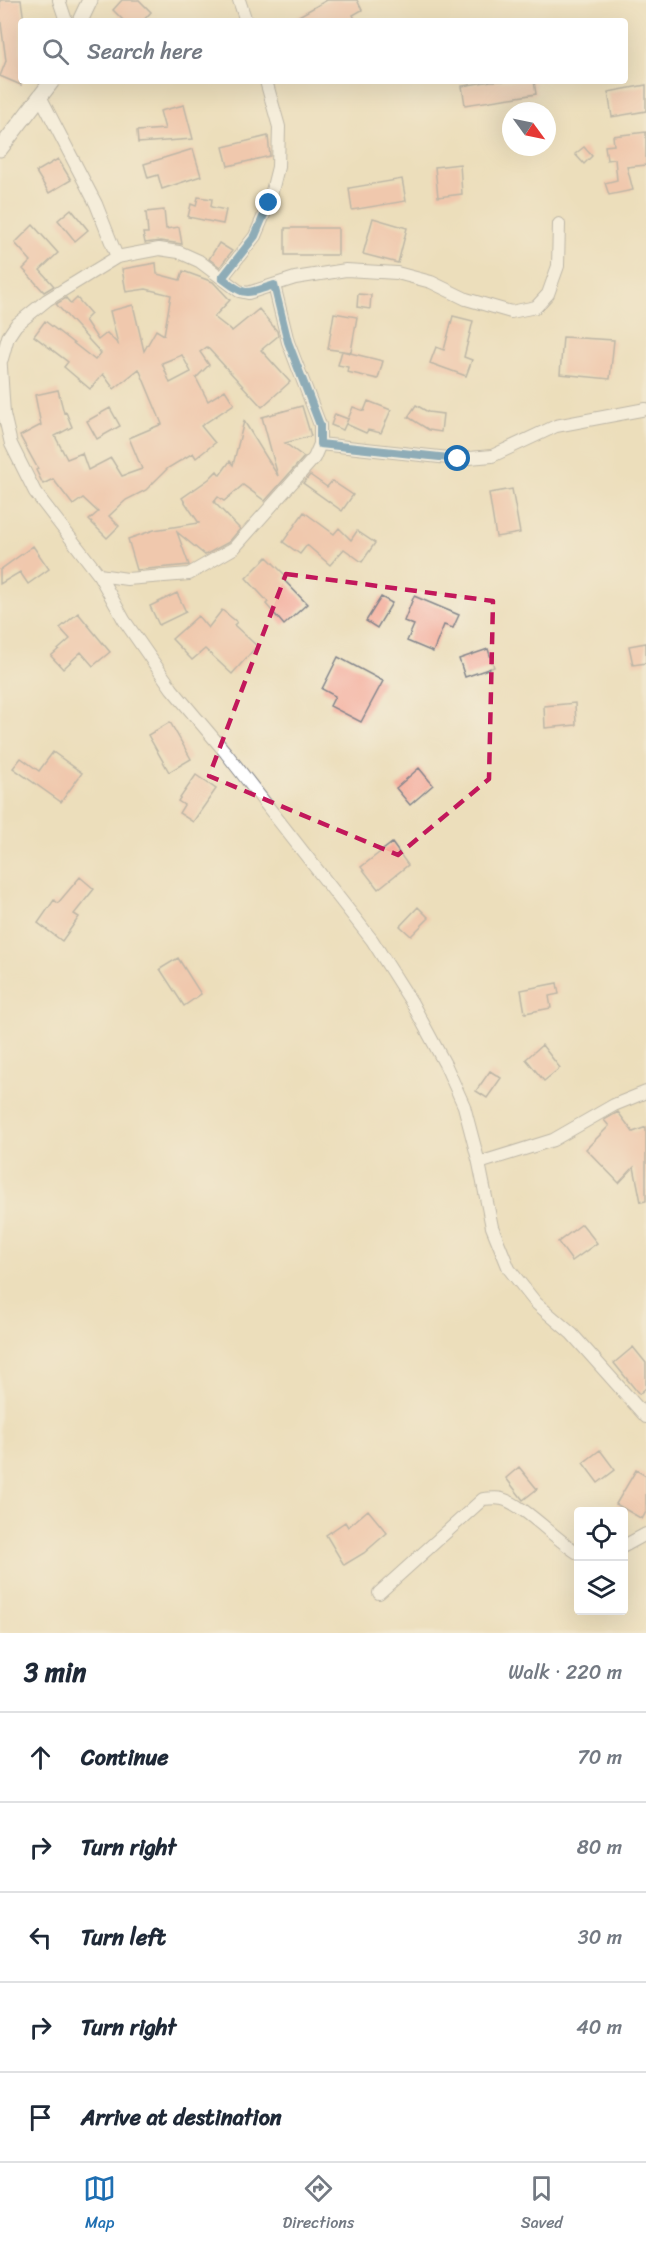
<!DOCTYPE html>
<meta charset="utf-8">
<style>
:root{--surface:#fff;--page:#f2f2f3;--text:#1f2937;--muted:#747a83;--line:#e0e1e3;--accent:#1f6fb2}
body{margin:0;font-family:Sriracha,sans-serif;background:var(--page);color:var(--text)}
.controls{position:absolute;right:18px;bottom:18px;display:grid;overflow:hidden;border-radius:6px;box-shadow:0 6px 24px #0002}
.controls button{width:54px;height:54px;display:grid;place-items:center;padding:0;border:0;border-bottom:2px solid var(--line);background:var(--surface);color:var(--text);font:30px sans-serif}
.compass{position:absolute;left:502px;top:102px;width:54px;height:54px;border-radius:50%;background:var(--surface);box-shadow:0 6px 24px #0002;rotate:123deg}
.stop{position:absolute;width:18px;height:18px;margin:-14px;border:4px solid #1f6fb2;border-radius:50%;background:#fff}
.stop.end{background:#1f6fb2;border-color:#fff;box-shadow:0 2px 6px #0008}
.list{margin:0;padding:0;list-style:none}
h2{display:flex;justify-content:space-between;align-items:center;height:78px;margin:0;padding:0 24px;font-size:26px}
h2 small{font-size:20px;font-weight:400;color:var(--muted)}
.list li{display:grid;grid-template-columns:39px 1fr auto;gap:18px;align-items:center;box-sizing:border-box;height:90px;padding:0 24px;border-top:2px solid var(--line)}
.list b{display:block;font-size:22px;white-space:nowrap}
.list em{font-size:20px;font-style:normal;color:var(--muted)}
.icon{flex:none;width:33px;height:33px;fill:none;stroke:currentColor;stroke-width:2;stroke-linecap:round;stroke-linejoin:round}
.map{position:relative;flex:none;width:646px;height:1633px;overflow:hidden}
.search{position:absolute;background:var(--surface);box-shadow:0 6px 24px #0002;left:18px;right:18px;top:18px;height:66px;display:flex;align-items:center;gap:15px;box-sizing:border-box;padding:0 21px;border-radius:6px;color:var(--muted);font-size:22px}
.sheet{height:528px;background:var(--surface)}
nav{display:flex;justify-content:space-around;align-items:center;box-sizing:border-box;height:84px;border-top:2px solid var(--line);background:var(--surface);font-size:16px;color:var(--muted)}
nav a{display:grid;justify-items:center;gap:3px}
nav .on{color:var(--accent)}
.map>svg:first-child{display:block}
</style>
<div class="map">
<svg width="646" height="1633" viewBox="0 0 646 1633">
<rect width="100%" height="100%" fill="#f7f3e8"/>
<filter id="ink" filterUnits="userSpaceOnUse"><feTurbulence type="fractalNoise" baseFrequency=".0167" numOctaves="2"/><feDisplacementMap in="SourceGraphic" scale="12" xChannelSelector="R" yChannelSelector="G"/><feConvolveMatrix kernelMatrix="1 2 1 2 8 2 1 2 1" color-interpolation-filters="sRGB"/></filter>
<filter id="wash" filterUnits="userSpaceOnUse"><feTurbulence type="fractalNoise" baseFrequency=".008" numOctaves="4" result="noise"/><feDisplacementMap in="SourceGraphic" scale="24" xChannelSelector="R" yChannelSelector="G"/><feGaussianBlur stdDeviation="1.35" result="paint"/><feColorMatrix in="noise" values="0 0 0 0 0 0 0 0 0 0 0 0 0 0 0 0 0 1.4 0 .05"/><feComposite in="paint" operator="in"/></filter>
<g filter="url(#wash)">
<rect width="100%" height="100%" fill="#ecdebb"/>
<g id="blocks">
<path fill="#f4ad9c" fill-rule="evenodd" d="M0 0H21L24 21H21V85L0 76 6 61 0 16Z
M122 0H139L151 12 143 21H124L113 10Z
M327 0H357L362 10 353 15 356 21H290Z
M491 81H534L536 94 465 105 462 86Z
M646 85V111L612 117 608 92Z
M184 105 193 139 138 143 137 131 165 129 160 111Z
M646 132V165L627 167 633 190 609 195 605 183 617 180 615 159 607 160 605 146 614 145 613 136Z
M268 136 270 156 228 166 223 147Z
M584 147 592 156 584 164 575 154Z
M193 149 201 176 162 189 158 175 148 178 144 164Z
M58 159 71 180 49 193 36 172Z
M460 164 462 194 438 197 435 167Z
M402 179 406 201 352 210 349 188Z
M198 197 212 199 211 207 226 210 223 224 188 217 191 204 196 206Z
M71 209 88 230 75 241 58 220Z
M164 210 166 229 179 227 182 244 160 241 145 243 143 233H148L146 212Z
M373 218 407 228 398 263 363 254Z
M33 225 58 253 40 270 54 286 44 292 23 269 31 261 15 243Z
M285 228H338V255H285Z
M219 243 232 251 220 267 209 259Z
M156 263 157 274 180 280 183 271 213 282 230 300 214 317 232 331 259 309 277 331 278 336 261 350 290 382 262 407 207 347 200 352 209 365 196 378 208 401 225 390 234 404 201 426 215 443 196 458 193 453 168 468 146 490 126 500 109 516 119 526 107 538 89 520 98 512 83 498 73 505 53 479 43 484 36 470 38 469 20 436 41 425 35 395 58 390 64 413 66 412 72 427 55 436 67 459 82 453 88 470 111 458 122 476 142 469 129 438 162 424 139 369 114 389 103 374 90 389 64 367 68 362 34 336 45 321 95 360 101 353 56 304 66 298 71 304 77 298 91 314 85 320 98 340 107 333 118 344 110 311 133 305 144 351 156 330 164 335 171 295 146 289 126 292 122 269ZM182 355 191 372 170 383 162 363Z
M358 294 371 295 370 309 357 307Z
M334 313 357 317 351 352 328 349Z
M453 316 473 321 464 357 472 360 466 376 430 363 436 347 444 350Z
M563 337 614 340 610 379 560 374Z
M342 351 383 361 378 379 347 372 348 367 338 365Z
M368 401 391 410 381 433 368 430 366 433 346 424 353 407 364 411Z
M416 405 428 412 443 414 441 432 429 430 408 417Z
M302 406 311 436 285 443 304 457 265 501 243 485 224 501 218 497 214 502 240 529 229 542 205 555 177 532 189 565 137 570 128 539 154 530 199 523 182 498 209 479 217 471 220 475 230 461 233 465 244 421 278 476 262 417Z
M110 408 120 426 97 439 87 421Z
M335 414 348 419 343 430 331 425Z
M310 475 327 487 332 481 353 495 342 511 303 483Z
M512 489 520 533 496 537 489 493Z
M304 512 334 534 339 528 351 540 357 531 375 543 362 562 344 549 330 565 307 545 300 554 283 542Z
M33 546 49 569 28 584 20 572 0 584V570Z
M267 557 286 576 283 579 307 604 284 625 266 604 268 602 246 578Z
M177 593 186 612 159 625 150 606Z
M414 596 459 615 453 628 444 625 433 652 407 641 414 625 404 621Z
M381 597 392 603 377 628 366 621Z
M222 610 237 622 234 625 257 646 232 674 205 649 192 660 172 639 198 616 208 628Z
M78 613 110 652 93 666 81 652 63 669 51 656 70 639 60 628Z
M646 643V663L633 665 629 646Z
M488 649 494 667 465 677 459 659Z
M338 657 383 681 361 722 330 706 335 696 322 689Z
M575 703 576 725 545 728 544 706Z
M170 722 191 759 169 772 148 735Z
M53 752 82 773 61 802 13 768 21 758 39 771Z
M419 768 433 785 410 805 396 788Z
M196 775 216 789 193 822 179 813 184 805 178 801Z
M392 843 408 865 378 889 361 867Z
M80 877 94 889 74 914 79 917 62 941 38 923 54 900 58 903Z
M418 907 429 918 411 936 400 926Z
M178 958 201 994 184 1006 160 969Z
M557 983 559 994 549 996 551 1008 525 1013 521 990Z
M542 1045 560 1068 544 1081 526 1059Z
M490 1071 501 1078 487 1098 476 1091Z
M618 1112 633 1132 646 1127V1201L641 1202 634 1167 619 1183 586 1149 609 1126 604 1120Z
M582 1224 597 1243 572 1261 558 1242Z
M633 1347 646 1363V1388L639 1394 614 1363Z
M600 1450 615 1470 598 1483 583 1463Z
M519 1467 537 1489 523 1500 506 1478Z
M636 1470 646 1476V1512L642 1519 616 1504Z
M368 1510 387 1533 364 1553 344 1565 326 1535 345 1522 348 1527Z"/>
</g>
</g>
<g filter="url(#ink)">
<use href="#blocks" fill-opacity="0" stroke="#84868c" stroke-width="1.5"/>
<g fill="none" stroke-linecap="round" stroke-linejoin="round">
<defs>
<path id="minor" d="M59 0 66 21
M239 0 246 21
M41 98 96 204 117 257
M222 278 255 236 269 203 278 167 279 127 266 81
M0 352 4 414 11 444 35 492 99 575 124 620 172 689 226 753 372 940 412 1003 446 1066 464 1106 479 1163 492 1227 509 1269 536 1303 572 1334 646 1417
M2 359 8 337 16 325 47 300 117 257 159 249 179 252 199 261 239 291 248 293 295 278 346 270 397 273 431 282 466 299 511 312 536 307 548 294 558 266 559 224
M320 444 458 459 492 456 556 426 646 409
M99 575 127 579 189 574 234 548 314 458 320 444V425L288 342 274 285
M479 1163 553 1140 614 1105 646 1092
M624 1546 646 1534
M379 1593 483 1499C489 1499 496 1497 502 1499 523 1504 556 1540 578 1553"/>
<path id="tertiary" d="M80 21 90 0
M0 149 52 81"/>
</defs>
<use href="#minor" stroke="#84868c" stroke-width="14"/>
<use href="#tertiary" stroke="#84868c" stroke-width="17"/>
<use href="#minor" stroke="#fff" stroke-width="12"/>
<use href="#tertiary" stroke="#fff" stroke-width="15"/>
</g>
</g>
<g fill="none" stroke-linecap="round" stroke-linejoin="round" filter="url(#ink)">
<path stroke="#1f6fb2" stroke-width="8" d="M269 203 255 236 222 278C246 297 245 294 274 285L288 342 320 425V444L458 459"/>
</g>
<path d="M0 0H646V1633H0ZM286 574 493 601 489 779 398 855 209 776Z" fill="#ecdebb" fill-opacity=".55" fill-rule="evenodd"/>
<path fill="none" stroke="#c2185b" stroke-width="4.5" stroke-dasharray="12 8" stroke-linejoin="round" d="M286 574 493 601 489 779 398 855 209 776Z"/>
</svg>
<div class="controls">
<button><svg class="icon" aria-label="locate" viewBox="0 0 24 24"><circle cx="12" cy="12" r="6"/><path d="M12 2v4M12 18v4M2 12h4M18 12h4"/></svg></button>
<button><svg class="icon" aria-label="layers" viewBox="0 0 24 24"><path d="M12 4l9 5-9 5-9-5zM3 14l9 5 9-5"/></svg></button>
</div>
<svg class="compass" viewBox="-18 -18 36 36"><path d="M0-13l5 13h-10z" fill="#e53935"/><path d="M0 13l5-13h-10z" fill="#747a83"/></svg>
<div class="stop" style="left:458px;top:459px"></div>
<div class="stop end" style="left:269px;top:203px"></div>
<div class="search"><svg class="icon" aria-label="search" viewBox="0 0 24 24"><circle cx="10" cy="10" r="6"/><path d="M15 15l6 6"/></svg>Search here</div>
</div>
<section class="sheet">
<h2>3 min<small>Walk · 220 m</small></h2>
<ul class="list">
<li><svg class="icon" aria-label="ahead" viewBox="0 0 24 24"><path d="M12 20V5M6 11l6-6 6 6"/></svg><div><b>Continue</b></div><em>70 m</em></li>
<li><svg class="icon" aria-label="right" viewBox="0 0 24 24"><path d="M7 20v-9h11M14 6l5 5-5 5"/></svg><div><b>Turn right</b></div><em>80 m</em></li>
<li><svg class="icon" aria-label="left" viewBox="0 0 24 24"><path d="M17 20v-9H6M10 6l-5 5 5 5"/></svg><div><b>Turn left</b></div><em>30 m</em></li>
<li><svg class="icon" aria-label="right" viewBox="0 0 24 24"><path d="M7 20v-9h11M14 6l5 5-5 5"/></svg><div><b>Turn right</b></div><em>40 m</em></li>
<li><svg class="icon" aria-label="arrive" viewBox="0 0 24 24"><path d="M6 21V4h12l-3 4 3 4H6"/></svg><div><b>Arrive at destination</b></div></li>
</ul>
</section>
<nav>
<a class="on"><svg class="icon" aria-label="map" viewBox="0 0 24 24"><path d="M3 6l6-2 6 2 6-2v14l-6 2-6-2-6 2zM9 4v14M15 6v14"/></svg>Map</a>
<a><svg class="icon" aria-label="directions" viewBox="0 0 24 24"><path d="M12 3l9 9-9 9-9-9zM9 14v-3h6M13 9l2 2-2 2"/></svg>Directions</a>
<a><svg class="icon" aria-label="saved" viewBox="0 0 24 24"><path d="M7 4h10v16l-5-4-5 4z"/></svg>Saved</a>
</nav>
